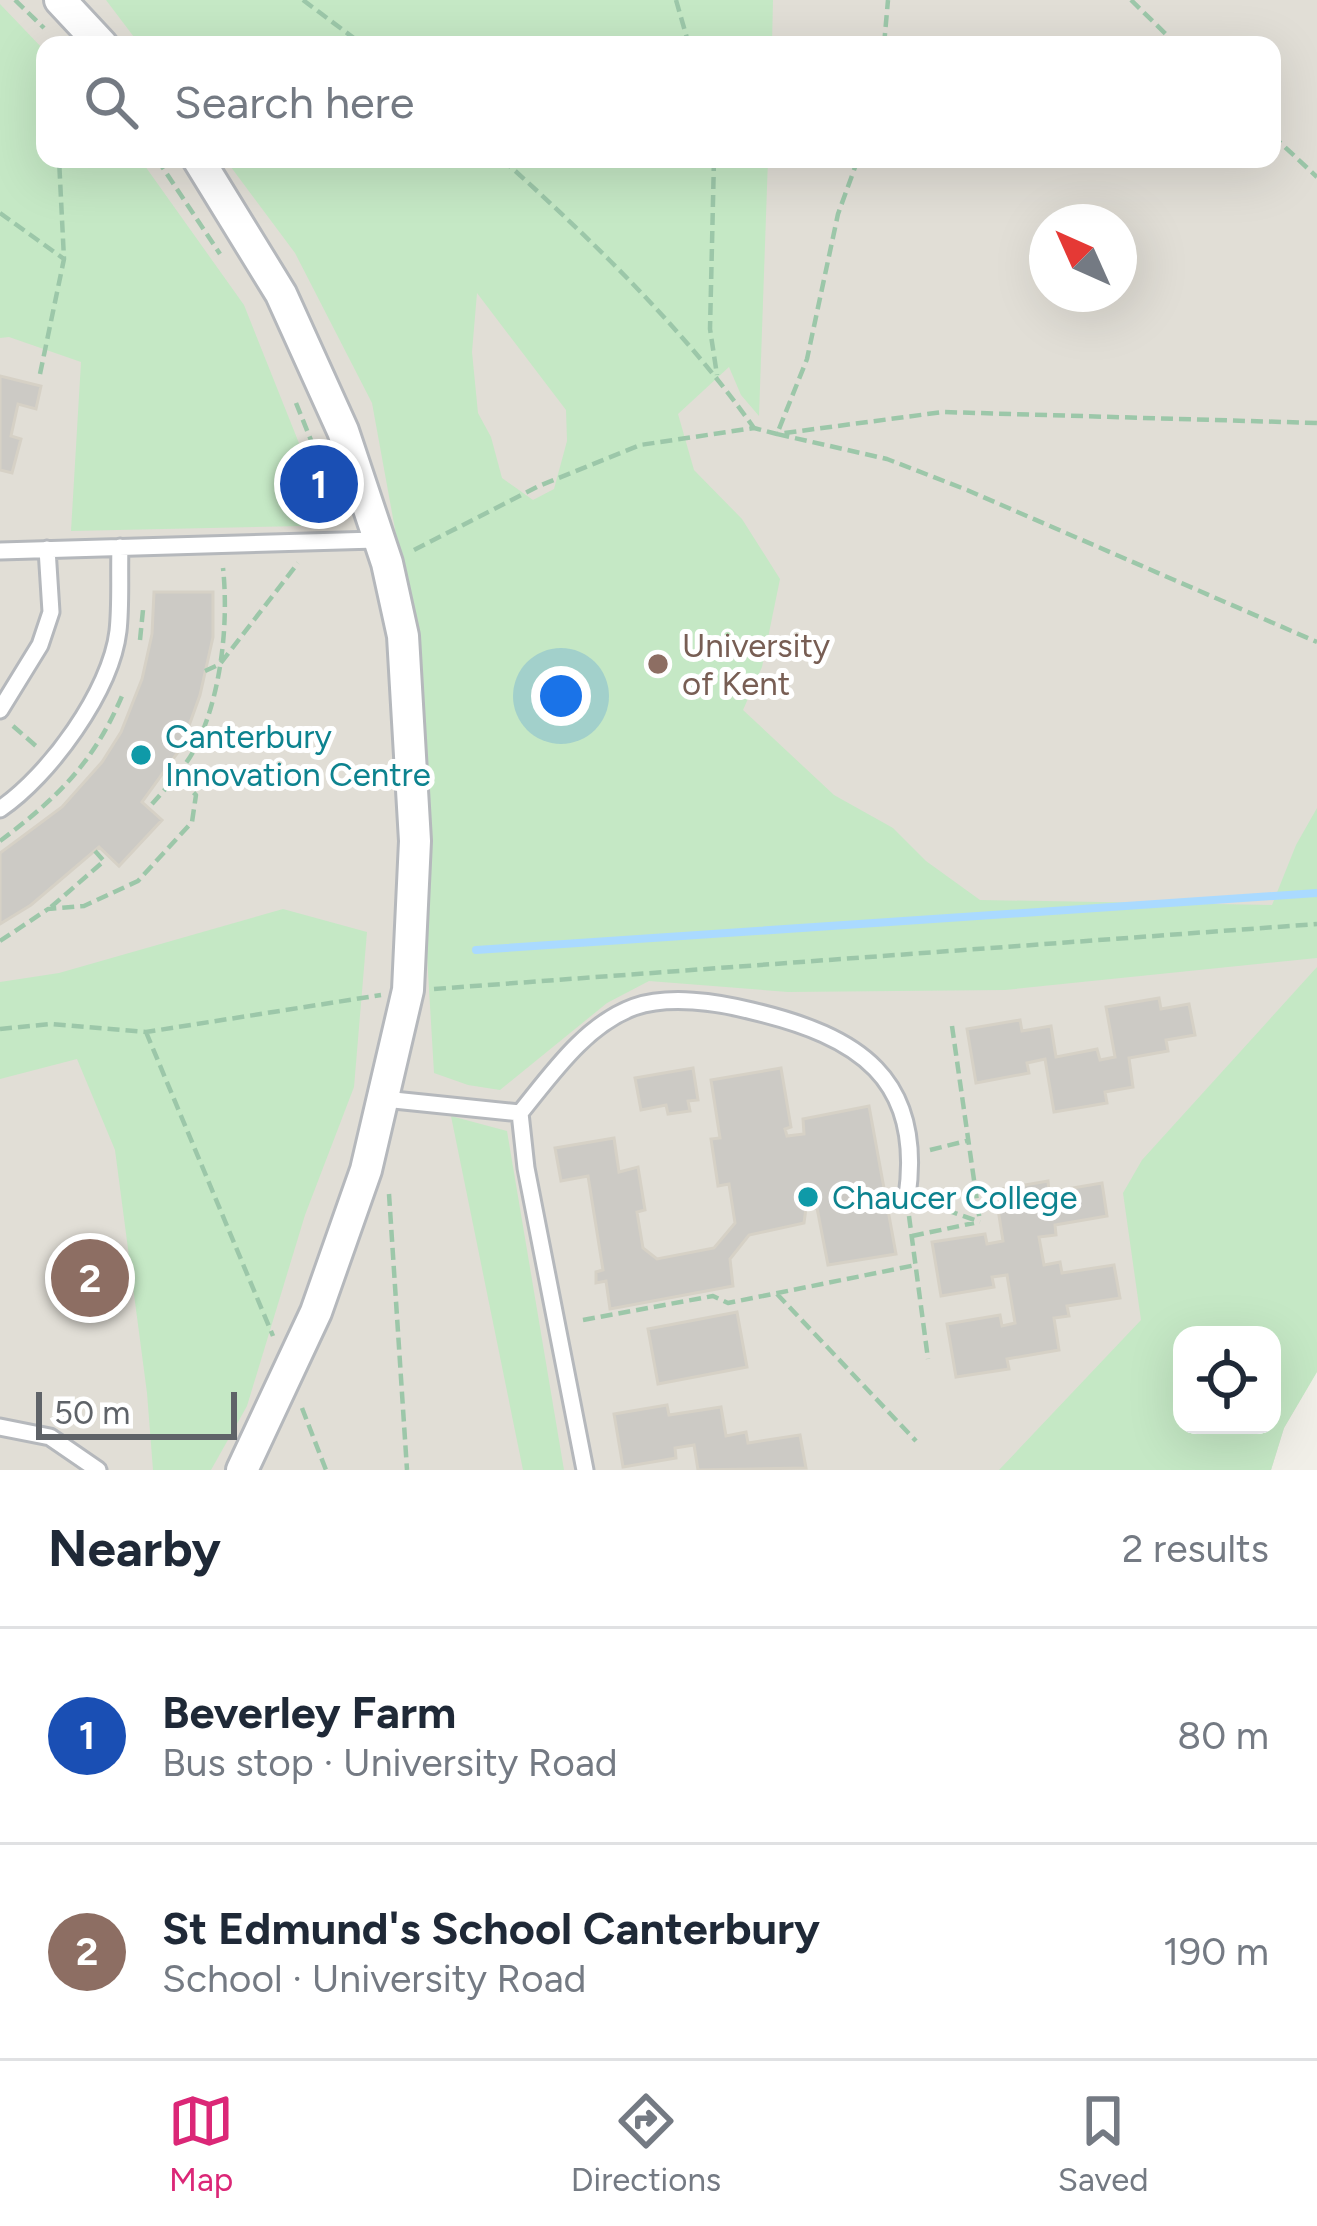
<!DOCTYPE html>
<meta charset="utf-8">
<style>
:root{--surface:#fff;--page:#f6f6f7;--text:#1f2937;--muted:#747a83;--line:#e0e1e3;--accent:#db2777}
body{margin:0;font-family:Figtree,sans-serif;background:var(--page);color:var(--text)}
.controls{position:absolute;right:36px;bottom:36px;display:grid;overflow:hidden;border-radius:24px;box-shadow:0 12px 48px #0002}
.controls button{width:108px;height:108px;display:grid;place-items:center;padding:0;border:0;border-bottom:3px solid var(--line);background:var(--surface);color:var(--text);font:60px sans-serif}
.compass{position:absolute;left:1029px;top:204px;width:108px;height:108px;border-radius:50%;background:var(--surface);box-shadow:0 12px 48px #0002;rotate:315deg}
.scale{position:absolute;left:36px;bottom:30px;width:201px;box-sizing:border-box;padding-left:12px;border:6px solid #5f6368;border-top:0;font-size:33px;line-height:42px;white-space:nowrap;color:#5f6368;-webkit-text-stroke:9px #fff;paint-order:stroke}
.you{position:absolute;left:561px;top:696px;width:42px;height:42px;margin:-30px;border:9px solid #fff;border-radius:50%;background:#1a73e8;box-shadow:0 0 0 18px #1a73e833}
.badge{display:grid;place-items:center;width:78px;height:78px;border-radius:50%;background:var(--accent);color:#fff;font-size:39px;font-weight:700}
.pin{position:absolute;translate:-50% -50%;border:6px solid #fff;box-shadow:0 3px 12px #0006}
.list{margin:0;padding:0;list-style:none}
h2{display:flex;justify-content:space-between;align-items:center;height:156px;margin:0;padding:0 48px;font-size:51px}
h2 small{font-size:39px;font-weight:400;color:var(--muted)}
.list li{display:grid;grid-template-columns:78px 1fr auto;gap:36px;align-items:center;box-sizing:border-box;height:216px;padding:0 48px;border-top:3px solid var(--line)}
.list b{display:block;font-size:45px;white-space:nowrap}
.list p{margin:0;font-size:39px;white-space:nowrap;color:var(--muted)}
.list em{font-size:39px;font-style:normal;color:var(--muted)}
.icon{flex:none;width:66px;height:66px;fill:none;stroke:currentColor;stroke-width:2;stroke-linecap:round;stroke-linejoin:round}
.map{position:relative;flex:none;width:1317px;height:1470px;overflow:hidden}
.search{position:absolute;background:var(--surface);box-shadow:0 12px 48px #0002;left:36px;right:36px;top:36px;height:132px;display:flex;align-items:center;gap:30px;box-sizing:border-box;padding:0 42px;border-radius:24px;color:var(--muted);font-size:45px}
.sheet{height:588px;background:var(--surface)}
nav{display:flex;justify-content:space-around;align-items:center;box-sizing:border-box;height:168px;border-top:3px solid var(--line);background:var(--surface);font-size:33px;color:var(--muted)}
nav a{display:grid;justify-items:center;gap:6px}
nav .on{color:var(--accent)}
.map>svg:first-child{display:block}
</style>
<div class="map">
<svg width="1317" height="1470" viewBox="0 0 1317 1470">
<rect width="100%" height="100%" fill="#f1efe8"/>
<path fill="#e1ded6" fill-rule="evenodd" d="M0 0H1317V1371L1284 1428 1271 1470H0ZM45 45H1272V159H45ZM1047 222H1119V294H1047ZM1182 1335H1272V1425H1182Z"/>
<path fill="#c5e8c5" fill-rule="evenodd" d="M106 0H773L772 45H140Z
M0 4 45 51V159H140L244 305 322 501 303 526 71 531 81 362 9 337 0 338Z
M225 159H768L759 416 741 395 729 367 678 414 694 470 742 519 780 579 762 667 743 710 834 795 893 828 926 861 980 900 1272 905 1296 845 1317 808V958L1005 990 788 992 649 981 607 1003 500 1090 468 1085 434 1073 405 584 372 403 295 253ZM477 293 566 410 567 441 554 489 533 500 502 478 491 437 478 413 472 352Z
M283 909 367 932 354 1087 305 1215 247 1406 211 1470H153L147 1393 115 1150 77 1059 0 1079V982L59 973Z
M1317 967V1372L1284 1428 1271 1470H999L1141 1320 1123 1193 1142 1160ZM1182 1335H1272V1425H1182Z
M451 1116 507 1131 564 1470H523Z"/>
<g fill="none" stroke-linecap="round" stroke-linejoin="round">
<path stroke="#aadaff" stroke-width="8" d="M476 950 1317 893"/>
</g>
<path fill="#cccac5" stroke="#d6d1c6" stroke-width="3" d="M0 376 41 386 36 409 18 404 11 436 21 439 12 473 0 470Z
M154 592H213V637L200 695 181 748 142 802 162 820 119 866 99 847 31 905 0 924V853L62 807 102 762 121 732 142 679 152 634Z
M1159 998 1161 1009 1189 1004 1195 1035 1166 1040 1168 1051 1129 1058 1133 1087 1105 1092 1107 1103 1054 1112 1045 1059 1027 1063 1029 1073 976 1083 967 1029 1020 1020 1022 1031 1051 1026 1056 1057 1097 1049 1100 1060 1115 1057 1106 1007Z
M693 1068 698 1100 688 1101 690 1111 668 1114 666 1105 641 1110 635 1078Z
M781 1068 791 1127 785 1129 787 1136 804 1134 803 1119 869 1106 896 1254 828 1265 817 1208H806L804 1223 749 1235 730 1259 733 1286 610 1309 606 1281 596 1283V1272L603 1270 588 1176 561 1181 555 1148 614 1138 619 1172 638 1167 645 1210 637 1212 643 1248 657 1259 714 1248 735 1223 729 1184 718 1186 711 1139 720 1138 711 1080Z
M1048 1181 1049 1192 1102 1183 1107 1216 1055 1225 1056 1235 1039 1237 1044 1265 1060 1262 1062 1273 1114 1265 1120 1298 1067 1306 1069 1316 1054 1318 1059 1350 1007 1359 1009 1369 956 1377 947 1324 1000 1315 1002 1326 1015 1323 1007 1275 992 1277 994 1287 941 1296 932 1242 985 1234 987 1244 1003 1241 995 1190Z
M737 1312 747 1367 658 1384 648 1329Z
M667 1405 669 1415 721 1407 726 1436 746 1432 748 1443 800 1435 806 1468 698 1470 694 1445 675 1448 676 1458 623 1467 614 1414Z"/>
<g fill="none" stroke-linecap="round" stroke-linejoin="round">
<defs>
<path id="service" d="M0 551 376 540
M0 710 40 645 51 612 47 549
M0 809C49 776 111 691 118 631 121 604 119 574 120 547
M384 1099 520 1113
M0 1427 50 1437 98 1470
M585 1470 526 1168 520 1113C551 1075 585 1025 634 1007 669 995 717 1002 752 1011 858 1036 924 1078 907 1197"/>
<path id="minor" d="M60 0 102 45
M198 159 281 294 343 431 387 563 403 636 415 841 408 990 366 1170 316 1312 242 1470"/>
</defs>
<use href="#service" stroke="#b5b8bc" stroke-width="21"/>
<use href="#minor" stroke="#b5b8bc" stroke-width="36"/>
<path stroke="#9cc7a9" stroke-width="4.5" stroke-dasharray="12 6" stroke-linecap="butt" d="M15 0 44 28
M303 0 363 45
M676 0 689 45
M1131 0 1177 45
M884 45 888 0
M1272 135 1317 177
M157 159 220 254
M502 159C593 241 683 328 754 428
M714 159 710 329 717 375
M858 159 838 214 807 359 777 434 887 459 967 490 1317 642
M0 213 64 259
M40 374 64 259 59 159
M296 403 323 470
M326 522 331 503 329 487
M414 550 539 486 640 445 754 428 777 434 943 412 1317 423
M140 640 143 610
M205 671 220 664 298 563
M13 726 36 746
M152 804C166 788 182 771 193 752 221 700 229 624 223 568
M0 841C59 797 96 760 124 691
M51 907 104 861 95 851
M0 941 48 909 84 906 138 881 192 822 196 795 177 776
M434 989 1317 924
M952 1026 980 1222
M0 1029 51 1024 146 1032 381 995
M146 1032 273 1336
M930 1150 970 1140
M389 1194 407 1470
M929 1204 980 1222
M909 1216 928 1359
M912 1236 974 1223
M777 1294 916 1441
M583 1320 713 1296 728 1303 916 1265
M302 1408 326 1470"/>
<use href="#service" stroke="#fff" stroke-width="15"/>
<use href="#minor" stroke="#fff" stroke-width="30"/>
</g>
<circle fill="#8d6e63" stroke="#fff" stroke-width="4.5" cx="658" cy="664" r="12"/>
<g fill="#0f9aa8" stroke="#fff" stroke-width="4.5">
<circle cx="141" cy="755" r="12"/>
<circle cx="808" cy="1197" r="12"/>
</g>
<g text-anchor="middle" dominant-baseline="central" stroke-width="10" stroke-linejoin="round" paint-order="stroke">
<g font-size="33" fill="#785e54" stroke="#fff" text-anchor="start">
<text x="682" y="645">University<tspan x="682" dy="38">of Kent</tspan></text>
</g>
<g font-size="33" fill="#0d838f" stroke="#fff" text-anchor="start">
<text x="165" y="736">Canterbury<tspan x="165" dy="38">Innovation Centre</tspan></text>
<text x="832" y="1197">Chaucer College</text>
</g>
</g>
</svg>
<div class="controls">
<button><svg class="icon" aria-label="locate" viewBox="0 0 24 24"><circle cx="12" cy="12" r="6"/><path d="M12 2v4M12 18v4M2 12h4M18 12h4"/></svg></button>
</div>
<svg class="compass" viewBox="-18 -18 36 36"><path d="M0-13l5 13h-10z" fill="#e53935"/><path d="M0 13l5-13h-10z" fill="#747a83"/></svg>
<div class="scale">50 m</div>
<div class="you"></div>
<div class="pin badge" style="left:319px;top:484px;background:#1a4fb4">1</div>
<div class="pin badge" style="left:90px;top:1278px;background:#8d6e63">2</div>
<div class="search"><svg class="icon" aria-label="search" viewBox="0 0 24 24"><circle cx="10" cy="10" r="6"/><path d="M15 15l6 6"/></svg>Search here</div>
</div>
<section class="sheet">
<h2>Nearby<small>2 results</small></h2>
<ul class="list">
<li><span class="badge" style="background:#1a4fb4">1</span><div><b>Beverley Farm</b><p>Bus stop · University Road</p></div><em>80 m</em></li>
<li><span class="badge" style="background:#8d6e63">2</span><div><b>St Edmund's School Canterbury</b><p>School · University Road</p></div><em>190 m</em></li>
</ul>
</section>
<nav>
<a class="on"><svg class="icon" aria-label="map" viewBox="0 0 24 24"><path d="M3 6l6-2 6 2 6-2v14l-6 2-6-2-6 2zM9 4v14M15 6v14"/></svg>Map</a>
<a><svg class="icon" aria-label="directions" viewBox="0 0 24 24"><path d="M12 3l9 9-9 9-9-9zM9 14v-3h6M13 9l2 2-2 2"/></svg>Directions</a>
<a><svg class="icon" aria-label="saved" viewBox="0 0 24 24"><path d="M7 4h10v16l-5-4-5 4z"/></svg>Saved</a>
</nav>
